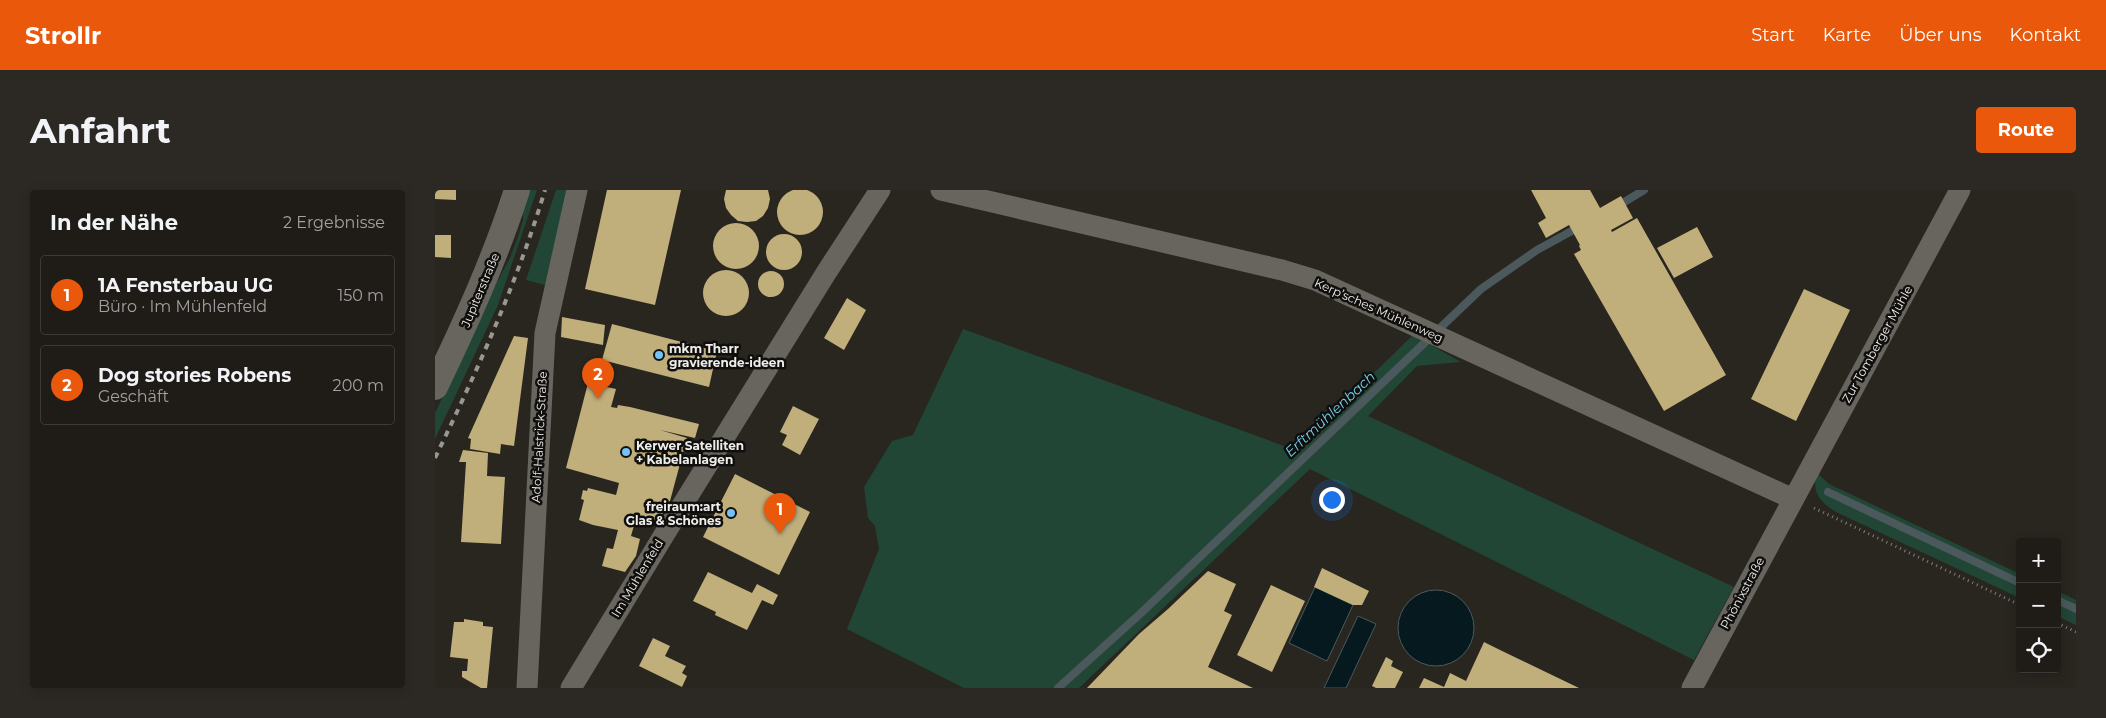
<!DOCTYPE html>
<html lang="de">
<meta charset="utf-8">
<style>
:root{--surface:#1f1c18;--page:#2c2925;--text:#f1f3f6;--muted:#a1a1a2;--line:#3c3a37;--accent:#ea580c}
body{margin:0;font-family:Montserrat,sans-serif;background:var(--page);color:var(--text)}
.controls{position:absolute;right:15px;bottom:15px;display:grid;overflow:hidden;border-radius:5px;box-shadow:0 2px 12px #0003}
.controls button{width:45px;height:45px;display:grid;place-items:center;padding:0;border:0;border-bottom:1px solid var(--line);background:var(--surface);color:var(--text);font:25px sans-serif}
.you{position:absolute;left:896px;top:309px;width:18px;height:18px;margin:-12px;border:4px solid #fff;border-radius:50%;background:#1a73e8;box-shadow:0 0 0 8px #1a73e833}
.badge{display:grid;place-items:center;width:32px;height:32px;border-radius:50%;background:var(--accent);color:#fff;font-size:16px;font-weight:700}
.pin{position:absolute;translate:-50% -41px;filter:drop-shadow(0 1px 2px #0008)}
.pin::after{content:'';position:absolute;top:26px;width:18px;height:15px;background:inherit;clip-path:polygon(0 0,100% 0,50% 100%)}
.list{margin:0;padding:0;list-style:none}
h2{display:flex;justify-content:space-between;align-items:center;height:65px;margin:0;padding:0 20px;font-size:21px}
h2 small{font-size:16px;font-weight:400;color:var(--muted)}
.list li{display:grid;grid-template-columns:32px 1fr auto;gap:15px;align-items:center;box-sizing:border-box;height:80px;margin:0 10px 10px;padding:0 10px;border:1px solid var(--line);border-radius:5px}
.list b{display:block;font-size:19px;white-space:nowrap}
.list p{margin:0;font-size:16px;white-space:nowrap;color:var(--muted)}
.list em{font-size:16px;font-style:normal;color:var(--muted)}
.icon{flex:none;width:28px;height:28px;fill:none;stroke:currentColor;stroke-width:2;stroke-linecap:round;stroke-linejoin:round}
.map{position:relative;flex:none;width:1641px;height:498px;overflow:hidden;border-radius:5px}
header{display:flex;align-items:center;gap:30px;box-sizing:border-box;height:70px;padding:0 25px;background:var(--accent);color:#fff}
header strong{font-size:24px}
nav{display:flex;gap:28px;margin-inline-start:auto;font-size:18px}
.intro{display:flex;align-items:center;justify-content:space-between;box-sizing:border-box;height:120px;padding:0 30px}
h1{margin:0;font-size:35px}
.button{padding:12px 22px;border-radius:5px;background:var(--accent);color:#fff;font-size:18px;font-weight:700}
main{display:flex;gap:30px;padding:0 30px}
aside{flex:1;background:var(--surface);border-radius:5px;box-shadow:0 2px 12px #0003}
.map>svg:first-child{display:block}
</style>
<header>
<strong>Strollr</strong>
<nav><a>Start</a><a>Karte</a><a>Über uns</a><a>Kontakt</a></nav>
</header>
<div class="intro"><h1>Anfahrt</h1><a class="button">Route</a></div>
<main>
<aside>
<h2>In der Nähe<small>2 Ergebnisse</small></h2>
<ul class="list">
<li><span class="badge">1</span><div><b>1A Fensterbau UG</b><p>Büro · Im Mühlenfeld</p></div><em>150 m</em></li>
<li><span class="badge">2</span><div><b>Dog stories Robens</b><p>Geschäft</p></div><em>200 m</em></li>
</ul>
</aside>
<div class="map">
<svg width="1641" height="498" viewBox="0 0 1641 498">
<rect width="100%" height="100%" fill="#292620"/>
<path fill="#214636" d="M93 0H102L63 115 0 249V223L55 105 75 68 83 47 88 30V19Z
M121 0H133L110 95 91 90Z
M528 139 860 260 978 145 1026 172 982 176 933 226 1299 397 1259 470 875 279 644 498H529L412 439 444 359 440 336 433 328 429 297 457 251 478 245Z
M1382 283 1394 294 1585 384V408L1401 322C1385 312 1376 302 1382 283Z
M1622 401 1641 410V435L1622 426Z"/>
<path fill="#05191f" stroke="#4b595c" d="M880 397 918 415 892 471 854 453Z
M963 438a38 38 0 1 1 76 0a38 38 0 1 1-76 0Z
M923 426 941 434 911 498H889Z"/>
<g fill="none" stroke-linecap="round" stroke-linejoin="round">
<path stroke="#4b595c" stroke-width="8" d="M1181 17 1209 0
M1393 302 1585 393
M1622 410 1641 419
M623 498 705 424 1046 99 1102 60 1144 37"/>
</g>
<path fill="#c0ae7b" d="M342 22a23 23 0 1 1 46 0a23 23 0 1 1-46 0Z
M0 0H21V10L0 9Z
M172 0H246L220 115 150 99Z
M291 0H333L335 9 333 18 328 26 321 31 312 32 303 31 296 25 291 18 289 9Z
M1096 0H1155L1165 18 1186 6 1198 28 1176 40 1177 42 1202 28 1291 185 1229 221 1139 64 1146 60 1144 56 1145 55 1134 35 1111 48 1103 33 1111 28Z
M278 56a23 23 0 1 1 46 0a23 23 0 1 1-46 0Z
M1262 37 1278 67 1239 88 1222 58Z
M331 62a18 18 0 1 1 36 0a18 18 0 1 1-36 0Z
M0 45H16V68L0 67Z
M268 103a23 23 0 1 1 46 0a23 23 0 1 1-46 0Z
M323 94a13 13 0 1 1 26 0a13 13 0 1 1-26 0Z
M1369 99 1415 120 1361 231 1316 209Z
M412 108 431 120 409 160 389 148Z
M127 127 170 135 168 155 126 147Z
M177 134 282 161 274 197 167 170Z
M79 146 93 148 79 256 66 254 65 264 35 259 36 249 33 248Z
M153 193 181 199 176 217 182 218 183 215 195 217 264 234 260 248 225 240 252 248 235 311 229 319 225 331 202 325 196 346 205 349 201 366 190 382 167 376 172 358 178 359 183 340 158 335 144 330 149 310 146 309 148 300 152 301 153 298 181 305 184 293 131 278Z
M358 216 384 229 365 265 347 255 352 245 345 242Z
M28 260 53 263 52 286 70 287 66 354 26 352 31 272H24Z
M300 284 375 322 344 385 268 347Z
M887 378 934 401 927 415H918L879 397Z
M773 381 801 394 789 421 797 425 773 477 818 498H652L704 444 733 419Z
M273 382 317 403 322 394 343 405 338 415 327 410 312 440 280 425 281 422 258 411Z
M836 395 870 411 837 482 802 465Z
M29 429 48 432V436L58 437 52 498H46L27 487V481H32L33 469 15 467 19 432H29Z
M218 448 235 456 230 466 251 476 247 483 252 486 247 497 204 476Z
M1049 452 1063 459 1144 498H984L989 488 1009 497 1015 483 1031 491Z
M951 467 958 471 956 476 968 482 960 498H941L937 496Z"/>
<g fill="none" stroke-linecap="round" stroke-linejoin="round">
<path stroke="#817f7a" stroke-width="3" stroke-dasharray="1 4" stroke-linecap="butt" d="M1379 318 1585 415
M1622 433 1641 442"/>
<path stroke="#68655e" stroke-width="21" d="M506 0 847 80 880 90 1358 309
M92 498 110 143 142 0
M136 498 232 340 391 83 445 0
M1257 498 1525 0"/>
<path stroke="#68655e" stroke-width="26" d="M0 197C31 132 60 69 82 0"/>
<path stroke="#999792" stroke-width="4" stroke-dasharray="6 6" stroke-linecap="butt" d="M0 268C42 181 82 93 110 0"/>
</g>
<g fill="#73c1f5" stroke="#100f0d" stroke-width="2">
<circle cx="224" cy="165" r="5"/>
<circle cx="191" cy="262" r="5"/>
<circle cx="296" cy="323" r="5"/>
</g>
<g text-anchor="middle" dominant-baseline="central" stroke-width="5" stroke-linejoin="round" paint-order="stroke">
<g font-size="12" fill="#eeede9" stroke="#100f0d">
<text transform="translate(45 100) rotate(-67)">Jupiterstraße</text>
<text transform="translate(944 120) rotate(24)">Kerp’sches Mühlenweg</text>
<text transform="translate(1442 154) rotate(-61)">Zur Tomberger Mühle</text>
<text transform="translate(104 247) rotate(-87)">Adolf-Halstrick-Straße</text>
<text transform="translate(202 388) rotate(-59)">Im Mühlenfeld</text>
<text transform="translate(1307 403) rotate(-62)">Phönixstraße</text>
</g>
<g font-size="12" font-weight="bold" fill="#eeede9" stroke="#100f0d" text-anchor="start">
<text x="234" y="158">mkm Tharr<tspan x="234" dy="14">gravierende-ideen</tspan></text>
<text x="201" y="255">Kerwer Satelliten<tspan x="201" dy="14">+ Kabelanlagen</tspan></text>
<text x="286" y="316" text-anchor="end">freiraum:art<tspan x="286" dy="14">Glas &amp; Schönes</tspan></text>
</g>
<g font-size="14" font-style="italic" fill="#71d1ef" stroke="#100f0d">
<text transform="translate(895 224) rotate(-43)">Erftmühlenbach</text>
</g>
</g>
</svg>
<div class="controls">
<button>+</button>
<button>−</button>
<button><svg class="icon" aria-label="locate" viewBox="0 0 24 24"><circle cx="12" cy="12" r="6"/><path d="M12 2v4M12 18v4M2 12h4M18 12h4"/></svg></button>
</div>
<div class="you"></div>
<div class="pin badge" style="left:345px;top:344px">1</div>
<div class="pin badge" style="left:163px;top:209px">2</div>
</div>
</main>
